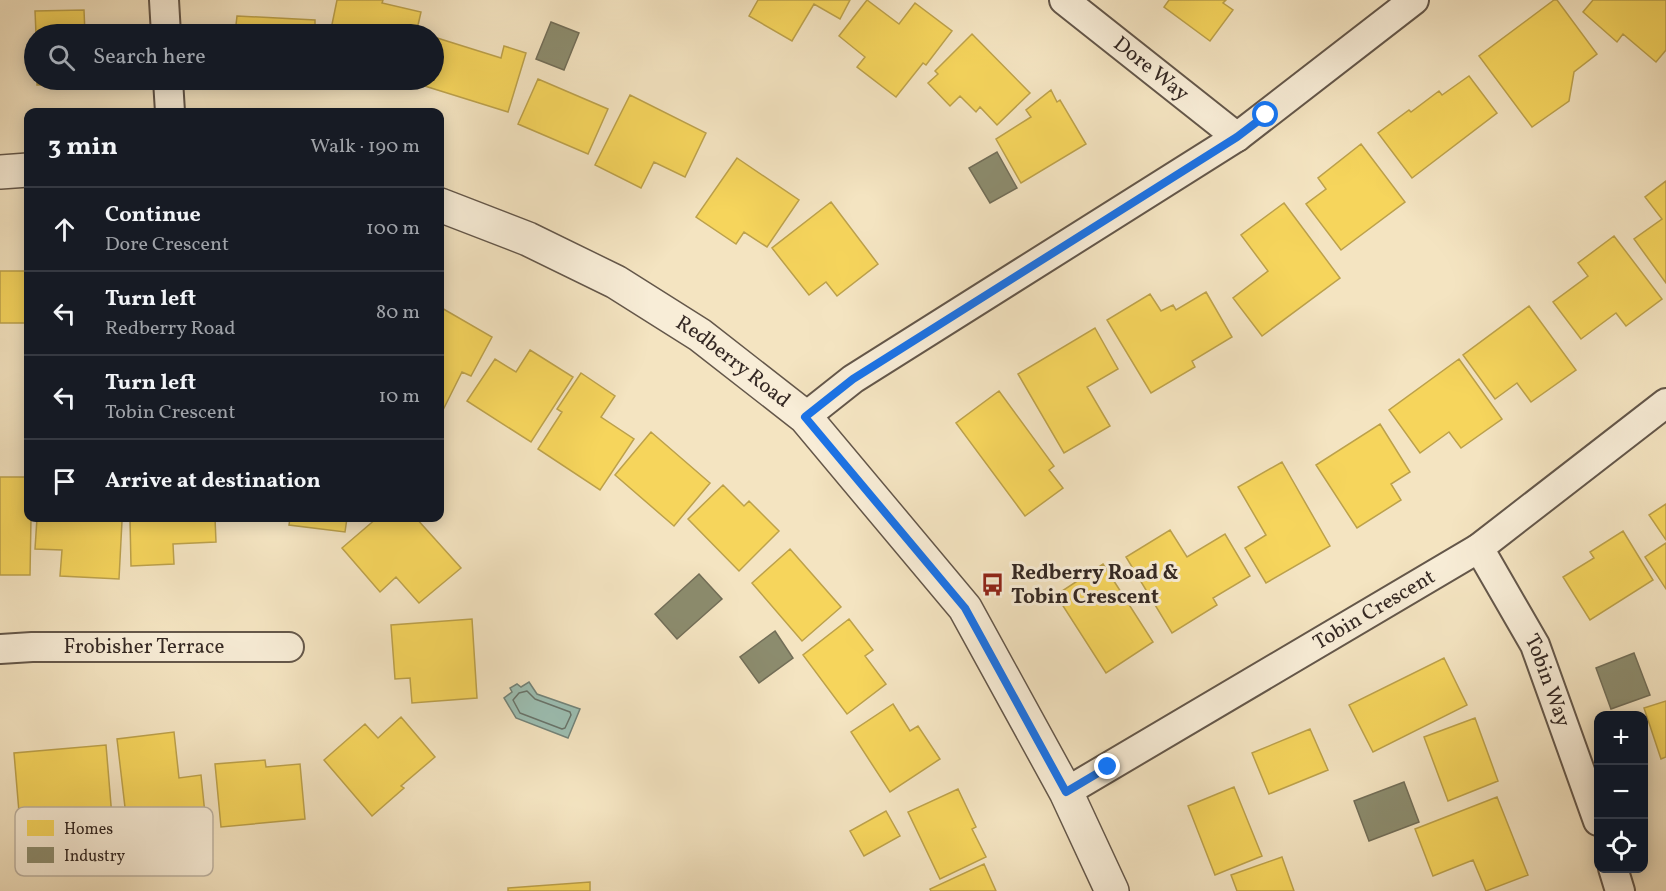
<!DOCTYPE html>
<meta charset="utf-8">
<style>
:root{--surface:#171b24;--page:#20242c;--text:#f1f3f6;--muted:#9ea1a6;--line:#363941}
body{margin:0;font-family:Vollkorn,serif;background:var(--page);color:var(--text)}
.controls{position:absolute;right:18px;bottom:18px;display:grid;overflow:hidden;border-radius:12px;box-shadow:0 3px 15px #0003}
.controls button{width:54px;height:54px;display:grid;place-items:center;padding:0;border:0;border-bottom:2px solid var(--line);background:var(--surface);color:var(--text);font:30px sans-serif}
.stop{position:absolute;width:18px;height:18px;margin:-14px;border:4px solid #1a73e8;border-radius:50%;background:#fff}
.stop.end{background:#1a73e8;border-color:#fff;box-shadow:0 2px 6px #0008}
.list{margin:0;padding:0;list-style:none}
h2{display:flex;justify-content:space-between;align-items:center;height:78px;margin:0;padding:0 24px;font-size:26px}
h2 small{font-size:20px;font-weight:400;color:var(--muted)}
.list li{display:grid;grid-template-columns:39px 1fr auto;gap:18px;align-items:center;box-sizing:border-box;height:84px;padding:0 24px;border-top:2px solid var(--line)}
.list b{display:block;font-size:22px;white-space:nowrap}
.list p{margin:0;font-size:20px;white-space:nowrap;color:var(--muted)}
.list em{font-size:20px;font-style:normal;color:var(--muted)}
.icon{flex:none;width:33px;height:33px;fill:none;stroke:currentColor;stroke-width:2;stroke-linecap:round;stroke-linejoin:round}
.map{position:relative;flex:none;width:1666px;height:891px;overflow:hidden}
.search{position:absolute;background:var(--surface);box-shadow:0 3px 15px #0003;left:24px;top:24px;width:420px;height:66px;display:flex;align-items:center;gap:15px;box-sizing:border-box;padding:0 21px;border-radius:33px;color:var(--muted);font-size:22px}
.panel{position:absolute;background:var(--surface);box-shadow:0 3px 15px #0003;left:24px;top:108px;width:420px;height:414px;border-radius:12px}
.map>svg:first-child{display:block}
</style>
<div class="map">
<svg width="1666" height="891" viewBox="0 0 1666 891">
<rect width="100%" height="100%" fill="#f4e4c1"/>
<filter id="stains"><feTurbulence type="fractalNoise" baseFrequency=".00333" numOctaves="4"/><feColorMatrix values="0 0 0 0 .2 0 0 0 0 .09 0 0 0 0 .02 0 0 0 .5 -.17"/></filter>
<radialGradient id="worn" r=".72"><stop offset=".6" stop-color="#630" stop-opacity="0"/><stop offset="1" stop-color="#630" stop-opacity=".3"/></radialGradient>
<path fill="#9cbfb3" stroke="#728379" stroke-width="1.5" d="M529 682 537 694 580 709 568 738 516 718 504 698 512 692 510 688 517 684 521 687Z"/>
<path fill="#f6d55c" stroke="#bca14b" stroke-width="1.5" d="M337 0H383L382 3 421 12 416 34H330Z
M758 0H850L840 19 814 4 792 41 749 16Z
M867 0 899 24 915 3 952 31 926 65 923 63 896 97 857 67 865 57 839 36Z
M1169 0H1226L1223 3 1233 10 1210 41 1164 7Z
M1554 0H1557L1597 54 1574 72 1569 101 1532 127 1479 56Z
M1593 0H1666V50L1656 62 1623 34 1617 42 1583 12Z
M84 10 85 34H36L35 11Z
M237 16 315 20V34H235Z
M972 34 1030 93 997 125 980 107 976 112 960 96 950 106 928 83 938 74 935 71Z
M434 37 501 58 504 46 526 53 508 112 415 83 416 80H434Z
M1469 76 1497 113 1412 178 1378 133 1409 110 1411 112 1439 91 1442 95Z
M538 79 608 109 588 154 518 124Z
M37 80H85L86 84 37 85Z
M332 80H373L371 88Z
M1051 90 1057 102 1060 100 1086 144 1021 183 996 139 1031 117 1026 110Z
M630 95 706 133 685 177 654 162 641 188 595 165Z
M1361 144 1405 202 1341 250 1306 204 1326 189 1318 178Z
M737 158 799 200 767 247 744 232 736 244 696 217Z
M1666 181V283L1634 239 1662 219 1645 197Z
M831 202 878 264 837 296 826 282 809 295 772 248Z
M1284 203 1340 278 1262 336 1233 298 1268 271 1241 235Z
M1614 236 1662 299 1626 326 1616 313 1581 339 1553 302 1588 276 1578 263Z
M0 271H28V323H0Z
M1206 292 1232 337 1192 361 1195 367 1151 393 1107 320 1150 294 1161 311 1173 305 1176 310Z
M1529 306 1576 370 1531 402 1517 383 1495 399 1463 355Z
M440 307 492 337 471 376 462 372 441 414Z
M1095 328 1118 369 1087 387 1110 426 1064 453 1018 374Z
M530 350 573 377 531 442 467 401 495 359 516 372Z
M1459 359 1502 419 1461 448 1449 432 1420 453 1389 410Z
M581 373 615 396 601 417 634 439 600 490 538 449 562 412 557 409Z
M999 391 1054 466 1049 470 1063 488 1025 516 956 423Z
M1380 424 1410 472 1391 484 1401 500 1357 528 1316 465Z
M651 432 710 483 674 526 615 475Z
M1282 462 1330 546 1266 583 1245 548 1266 535 1238 487Z
M0 477H28V518H31L30 575H0Z
M723 485 744 506 749 501 779 531 739 571 688 519Z
M1666 504V540L1649 515Z
M37 518H111V521H122L119 579 60 576 62 550 35 549Z
M144 518H215L216 542 173 544 174 564 131 566 130 520 144 519Z
M285 518H347L345 532 289 525 290 518Z
M377 518H416L461 568 419 603 396 577 380 592 342 548Z
M1170 530 1187 557 1225 534 1250 576 1213 598 1217 605 1172 633 1126 557Z
M1623 531 1653 580 1590 620 1563 577 1594 558 1590 552Z
M1666 543V589L1645 557Z
M790 549 841 607 802 641 752 583Z
M1103 564 1153 642 1106 673 1056 595Z
M472 619 477 698 412 703 410 678 395 679 391 625Z
M849 619 873 650 865 656 886 684 847 714 803 655Z
M1444 658 1467 705 1373 752 1349 705Z
M1666 701V757L1661 759 1644 708Z
M893 704 910 731 918 726 940 759 890 792 851 732Z
M401 717 435 757 401 786 404 788 372 816 324 760 365 724 378 738Z
M1475 718 1498 781 1448 801 1424 737Z
M1310 729 1328 770 1269 794 1252 753Z
M174 732 179 778 201 775 206 824 128 833 117 739Z
M106 745 112 817 20 824 14 753Z
M265 760 266 767 300 764 305 819 221 827 215 764Z
M1234 787 1262 856 1215 875 1188 806Z
M958 789 976 827 972 829 986 857 940 879 908 812Z
M1497 797 1528 875 1486 891 1473 860 1433 876 1415 829Z
M886 811 900 836 864 856 850 831Z
M1282 857 1294 891H1237L1231 875Z
M984 864 996 891H931L930 889Z
M590 882V891H508V888Z"/>
<path fill="#8c8c6e" stroke="#726e58" stroke-width="1.5" d="M551 22 579 33 564 70 536 59Z
M997 152 1017 188 990 203 969 168Z
M699 574 722 599 677 639 655 614Z
M775 631 793 658 759 683 740 657Z
M1634 653 1650 695 1611 709 1596 668Z
M1404 782 1419 822 1369 841 1354 801Z"/>
<g fill="none" stroke-linecap="round" stroke-linejoin="round">
<path stroke="#68746b" stroke-width="1.5" d="M527 691 535 699 570 712 571 715 565 728 562 729 520 713 513 700 519 693Z"/>
<defs>
<g id="minor">
<path d="M164 0 166 34"/>
<path id="s1" d="M1064 0 1237 137"/>
<path d="M168 80 170 112"/>
<path d="M805 417 853 379 1237 137 1414 0"/>
<path id="s2" d="M1479 548 1535 645 1598 821"/>
<path id="s3" d="M0 649 32 647H289"/>
<path id="s4" d="M1066 792 1479 548 1666 403"/>
<path d="M1613 868 1620 891"/>
</g>
<g id="tertiary">
<path d="M0 172 28 170"/>
<path id="s5" d="M440 205 528 239 616 282 700 335 805 417 965 608 1066 792 1112 891"/>
</g>
</defs>
<use href="#minor" stroke="#64574a" stroke-width="32"/>
<use href="#tertiary" stroke="#64574a" stroke-width="36"/>
<use href="#minor" stroke="#f8edd7" stroke-width="28"/>
<use href="#tertiary" stroke="#f8edd7" stroke-width="33"/>
</g>
<g fill="none" stroke-linecap="round" stroke-linejoin="round">
<path stroke="#1a73e8" stroke-width="8" d="M1108 767 1066 792 965 608 805 417 853 379 1237 137 1266 115"/>
</g>
<defs>
<symbol id="bus-bare" viewBox="-9 -9 18 18"><path d="M-5-6H5V4H4V6H2V4H-2V6H-4V4H-5ZM-3.5-4V0h7V-4ZM-3.5 1.2v1.5H-2V1.2ZM2 1.2v1.5H3.5V1.2Z" fill="#8f2418" stroke="#f8edd7" stroke-width="2.5" paint-order="stroke"/></symbol>
</defs>
<g fill-rule="evenodd">
<use href="#bus-bare" x="976" y="568" width="33" height="33"/>
</g>
<g text-anchor="middle" dominant-baseline="central" stroke-width="6" stroke-linejoin="round" paint-order="stroke">
<g font-size="21" fill="#342823" stroke="#f8edd7">
<text stroke="none"><textPath href="#s1" startOffset="111">Dore Way</textPath></text>
<text stroke="none"><textPath href="#s5" startOffset="334">Redberry Road</textPath></text>
<text stroke="none"><textPath href="#s4" startOffset="358">Tobin Crescent</textPath></text>
<text stroke="none"><textPath href="#s3" startOffset="144">Frobisher Terrace</textPath></text>
<text stroke="none"><textPath href="#s2" startOffset="150">Tobin Way</textPath></text>
</g>
<g font-size="21" font-weight="bold" fill="#342823" stroke="#f8edd7" text-anchor="start">
<text x="1011" y="573">Redberry Road &amp;<tspan x="1011" dy="24">Tobin Crescent</tspan></text>
</g>
</g>
<rect x="15" y="807" width="198" height="69" rx="9" fill="#f8edd7" stroke="#bdb2a1" stroke-width="1.5"/>
<rect x="27" y="820" width="27" height="16" fill="#f6d55c"/>
<rect x="27" y="847" width="27" height="16" fill="#8c8c6e"/>
<g font-size="16" fill="#342823">
<text x="64" y="834">Homes</text>
<text x="64" y="861">Industry</text>
</g>
<rect width="100%" height="100%" filter="url(#stains)"/>
<rect width="100%" height="100%" fill="url(#worn)"/>
</svg>
<div class="controls">
<button>+</button>
<button>−</button>
<button><svg class="icon" aria-label="locate" viewBox="0 0 24 24"><circle cx="12" cy="12" r="6"/><path d="M12 2v4M12 18v4M2 12h4M18 12h4"/></svg></button>
</div>
<div class="stop" style="left:1266px;top:115px"></div>
<div class="stop end" style="left:1108px;top:767px"></div>
<div class="search"><svg class="icon" aria-label="search" viewBox="0 0 24 24"><circle cx="10" cy="10" r="6"/><path d="M15 15l6 6"/></svg>Search here</div>
<section class="panel">
<h2>3 min<small>Walk · 190 m</small></h2>
<ul class="list">
<li><svg class="icon" aria-label="ahead" viewBox="0 0 24 24"><path d="M12 20V5M6 11l6-6 6 6"/></svg><div><b>Continue</b><p>Dore Crescent</p></div><em>100 m</em></li>
<li><svg class="icon" aria-label="left" viewBox="0 0 24 24"><path d="M17 20v-9H6M10 6l-5 5 5 5"/></svg><div><b>Turn left</b><p>Redberry Road</p></div><em>80 m</em></li>
<li><svg class="icon" aria-label="left" viewBox="0 0 24 24"><path d="M17 20v-9H6M10 6l-5 5 5 5"/></svg><div><b>Turn left</b><p>Tobin Crescent</p></div><em>10 m</em></li>
<li><svg class="icon" aria-label="arrive" viewBox="0 0 24 24"><path d="M6 21V4h12l-3 4 3 4H6"/></svg><div><b>Arrive at destination</b></div></li>
</ul>
</section>
</div>
